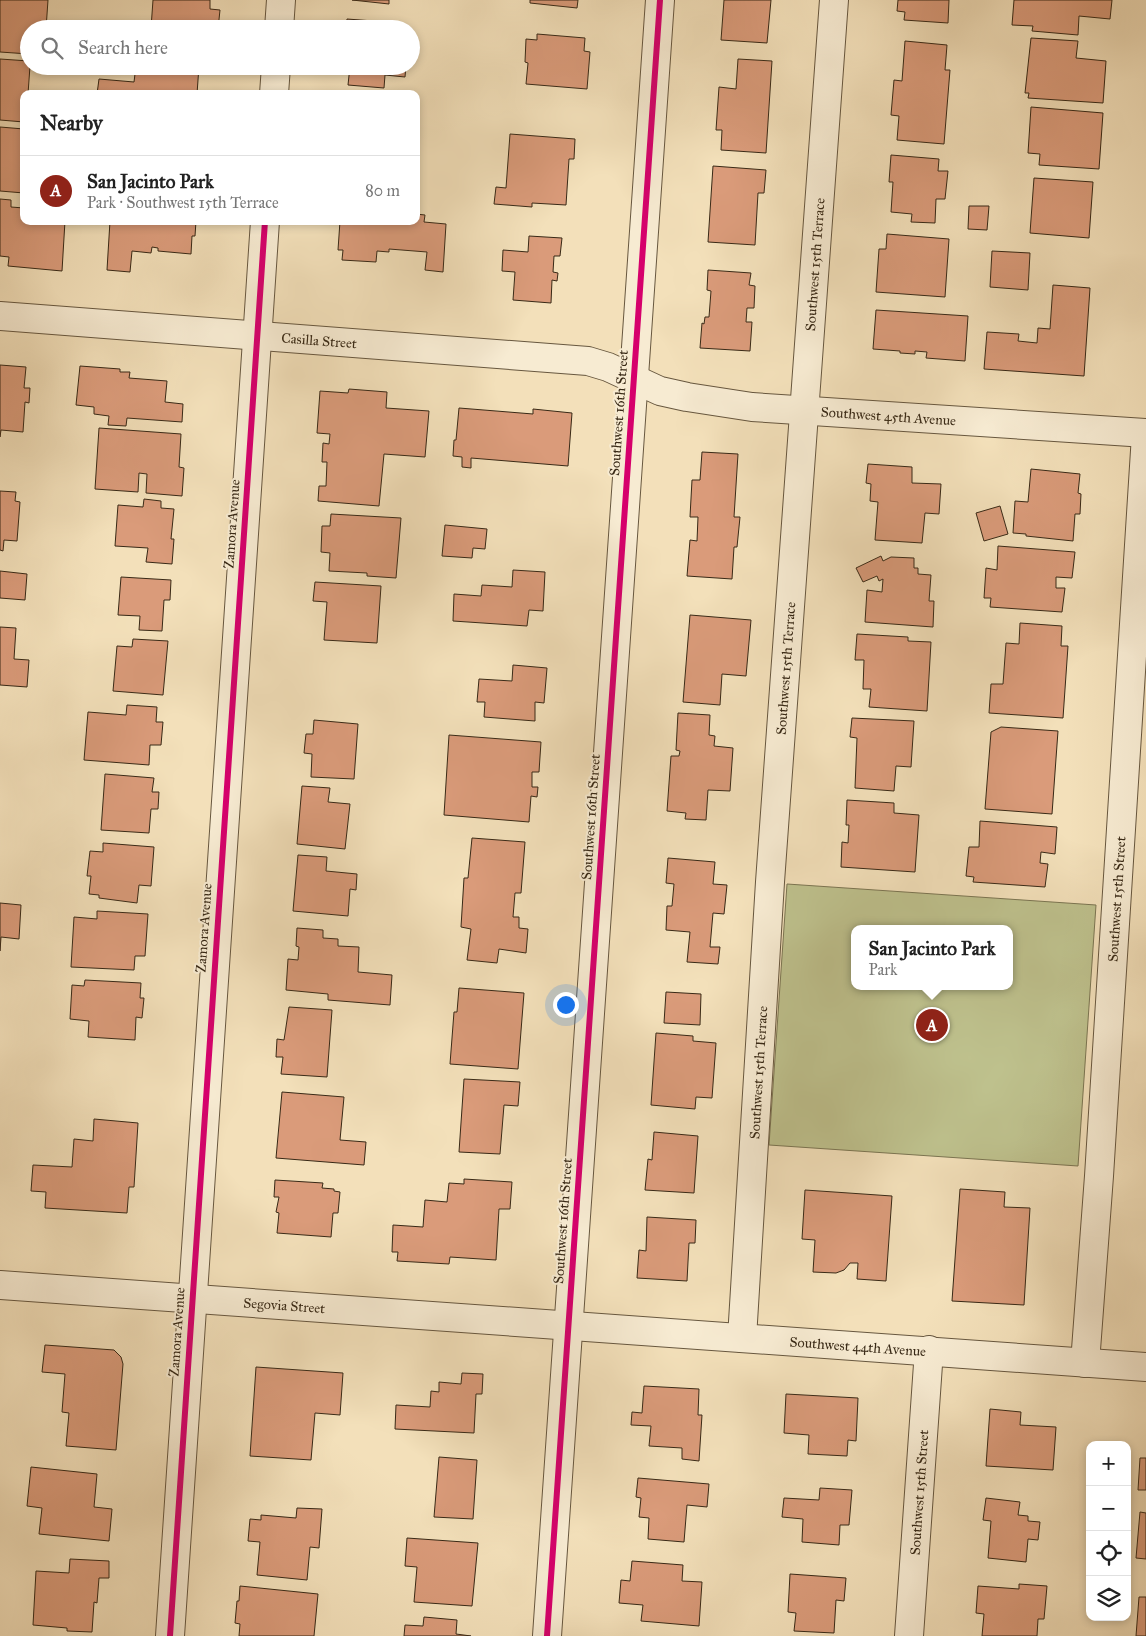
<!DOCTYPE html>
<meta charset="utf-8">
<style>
:root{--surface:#fff;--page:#f2f2f2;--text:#222;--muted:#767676;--line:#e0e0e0;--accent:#8f2418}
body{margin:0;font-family:"IM FELL Great Primer",serif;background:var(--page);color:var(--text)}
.controls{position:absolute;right:15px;bottom:15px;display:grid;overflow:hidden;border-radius:10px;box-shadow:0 2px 8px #0003}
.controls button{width:45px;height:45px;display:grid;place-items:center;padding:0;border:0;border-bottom:1px solid var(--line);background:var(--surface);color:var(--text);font:25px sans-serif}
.you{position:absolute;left:565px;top:1004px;width:18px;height:18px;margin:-12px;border:4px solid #fff;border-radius:50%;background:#1a73e8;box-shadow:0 0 0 8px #1a73e833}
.badge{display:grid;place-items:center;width:32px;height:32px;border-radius:50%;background:var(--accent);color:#fff;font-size:16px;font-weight:700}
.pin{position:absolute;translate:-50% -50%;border:2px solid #fff;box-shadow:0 1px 5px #0006}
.popup{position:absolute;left:851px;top:925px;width:162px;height:65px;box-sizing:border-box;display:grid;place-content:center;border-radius:10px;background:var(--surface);filter:drop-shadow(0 1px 4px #0005);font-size:16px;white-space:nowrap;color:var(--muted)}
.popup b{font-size:19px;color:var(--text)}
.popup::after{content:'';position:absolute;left:50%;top:100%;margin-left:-10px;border:10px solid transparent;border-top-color:var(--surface)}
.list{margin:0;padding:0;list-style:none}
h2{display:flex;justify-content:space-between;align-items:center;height:65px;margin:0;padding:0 20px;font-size:21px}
h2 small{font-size:16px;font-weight:400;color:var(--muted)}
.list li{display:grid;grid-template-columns:32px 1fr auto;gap:15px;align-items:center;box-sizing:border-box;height:70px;padding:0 20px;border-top:1px solid var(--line)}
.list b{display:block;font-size:19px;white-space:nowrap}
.list p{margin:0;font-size:16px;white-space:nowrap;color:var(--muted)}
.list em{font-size:16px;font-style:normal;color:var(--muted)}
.icon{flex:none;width:28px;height:28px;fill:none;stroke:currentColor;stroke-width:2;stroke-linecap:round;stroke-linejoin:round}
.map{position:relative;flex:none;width:1146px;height:1636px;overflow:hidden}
.search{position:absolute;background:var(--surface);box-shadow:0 2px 8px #0003;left:20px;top:20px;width:400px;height:55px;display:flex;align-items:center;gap:12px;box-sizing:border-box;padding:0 18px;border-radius:28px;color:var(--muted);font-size:19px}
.panel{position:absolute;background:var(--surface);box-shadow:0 2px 8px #0003;left:20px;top:90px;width:400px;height:135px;border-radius:10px}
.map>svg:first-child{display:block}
</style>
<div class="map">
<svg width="1146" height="1636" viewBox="0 0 1146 1636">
<rect width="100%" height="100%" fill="#f3e0ba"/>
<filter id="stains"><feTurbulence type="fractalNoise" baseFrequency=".004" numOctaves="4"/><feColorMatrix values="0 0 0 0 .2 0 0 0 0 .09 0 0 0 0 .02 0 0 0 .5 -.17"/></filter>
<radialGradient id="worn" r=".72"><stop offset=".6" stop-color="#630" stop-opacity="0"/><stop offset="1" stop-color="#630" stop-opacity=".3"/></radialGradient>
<path fill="#bec18d" stroke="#7b7552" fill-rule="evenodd" d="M787 884 1096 905 1078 1166 769 1145ZM854 929H1010V986H854Z"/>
<path fill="#da9b7a" stroke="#382916" d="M0 0H48L46 29H29V54L0 52Z
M153 0H210V9L220 10 218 29 151 28Z
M352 0H389V4Z
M530 0H578L577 8 530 3Z
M724 0H771L767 43 721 40Z
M898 0H949L948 23 904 20 905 12 897 11Z
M1014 0H1112L1110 19 1079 16 1078 35 1032 31 1033 26 1012 25Z
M347 19 387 22V29H346Z
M537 34 585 38 584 51 590 52 587 89 526 84 528 63 525 62 526 39 537 40Z
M1031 38 1078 41 1076 58 1106 61 1103 103 1028 98 1029 93H1025Z
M905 41 947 45 945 70H950L944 144 897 140 899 116 891 115 894 80 902 81Z
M0 59 29 61V66H30L28 94H24V122L0 120Z
M738 59 772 61 766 153 721 150 722 130H716L719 87 736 89Z
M136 66H199L197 94H97L99 79 134 82Z
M350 66H406L405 77 385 75 384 88 348 85Z
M1031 107 1103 113 1099 169 1039 165 1040 154 1028 153Z
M0 127 24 129V193L0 191Z
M510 134 575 139 574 159H569L566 205 532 203V207L494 204 496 187 506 188Z
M891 155 939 159 938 171H948L945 199H936L935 223 911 222 912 214 891 212 893 182H889Z
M713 166 766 170 764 193H758L755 245 708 242Z
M1034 178 1093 182 1089 238 1030 233Z
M0 199 11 200V207L24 208V221H65L62 271 8 266 9 257 0 256Z
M969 206H989L987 230 968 229Z
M416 214 425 215 424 222 446 224 443 272 425 270 427 252 389 249V252L377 251 376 262 342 260 343 250H338L340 221H416Z
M110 221H196L195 236H192L191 254 158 251V248L152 247 151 253 132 251 130 272 107 270Z
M887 234 949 239 945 297 876 292 879 249H886Z
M529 236 562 238 560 256H554L553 272 558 273 557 281 552 280 551 303 513 300 515 272 502 271 503 250 528 252Z
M992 251 1030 253 1028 290 990 287Z
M708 270 751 273 749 285 755 286 754 308H747L746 322H752L750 351 700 348 702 323 704 324 705 317H709L711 291 707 290Z
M1053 285 1090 288 1084 376 984 369 987 332 1019 334 1018 341 1037 343 1038 328 1050 329Z
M876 310 968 316 965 361 926 358 927 352 915 351V354L900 353V351L873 349Z
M0 365 26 367 24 388H30L29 403 25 402 23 432 1 430 0 437Z
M80 366 120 369V372H130L129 378 167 381 165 402 183 404 182 422 127 418 126 426 108 425 109 416 94 414V407L76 405Z
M349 389 387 392 386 408 429 411 425 457 384 454 379 506 318 501 319 486H326L327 462H322L323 443 329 444 330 434 317 433 320 391 348 393Z
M459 408 533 414V409L572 413 568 466 471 458V468L462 467V457L453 456 454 440H456Z
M99 428 181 434 179 467 184 468 182 496 146 493 147 474 139 473 138 492 95 489Z
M702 452 738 454 734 517H740L737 547H734L732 579 687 576 690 540 697 541 698 517H690L692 480H700Z
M868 464 912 467V483L941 484 939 514 925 513 922 543 875 540 878 502 870 501 871 484 866 483Z
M1031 469 1080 474 1078 493 1081 494 1080 514H1075L1073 541 1026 536V534L1013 533 1015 501 1028 502Z
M0 491 16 492 15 501 20 502 17 541 4 540 3 551 0 550Z
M144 499 161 501V508L174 509 171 539H174L172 564 146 562 148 548 115 546 118 505 143 507Z
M1000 506 1008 534 984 541 976 513Z
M331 514 401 518 396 578 367 576V573L329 571 330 553 321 552 322 526H330Z
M445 525 487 529 485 549 473 548 472 558 442 556Z
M998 546 1075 552 1072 578 1056 577V588H1065L1062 612 990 607 991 598H984L986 568 997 570Z
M881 556 883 561 891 557 914 558V568H918V574L931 575 929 601H934L933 627 865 622 867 590 882 592 883 579 879 581 877 576 863 582 856 568Z
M513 570 545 572 543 611 529 610 527 626 453 621 454 594 481 596 482 585 512 587Z
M0 571 27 574 25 600 0 598Z
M121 577 171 580 170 600H164L162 631 139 630 140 616 118 615Z
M315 582 381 586 377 643 324 640 327 602 313 601Z
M690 615 751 620 746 676 722 674 720 705 683 702Z
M1020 623 1062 626 1061 646H1068L1063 718 989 713 991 684H1003L1006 643 1019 644Z
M0 627 16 628 14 659 29 660 27 687 0 685Z
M857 634 908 637V641L931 642 927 711 869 707 871 689H863L864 660H855Z
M133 639 168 641 163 695 113 691 117 646 132 647Z
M513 665 547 668 544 703 535 702V721L484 717 485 702H477L479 679 512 681Z
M127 705 157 707 156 722H163L161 745H150L149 765 84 760 88 712 126 715Z
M678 713 710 715 709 735 715 736 714 746 733 748 730 791 708 790 706 820 685 819 686 813 667 811 671 756H679L680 751 676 750Z
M852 718 914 721 911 767 896 766 894 791 855 788 857 738 850 737Z
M314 720 358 724 354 779 311 777 312 754 304 753 305 743 306 734H313Z
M1001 727 1058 731 1052 814 985 809 991 732Z
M449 735 541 742 539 772H532V787H538L537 797 531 796 529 822 444 815Z
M105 774 154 778 152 792H159L158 809H151L149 833 101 830Z
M302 786 330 788 328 802 350 804 345 849 297 844Z
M847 800 894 803V813L919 815 915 872 841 867 842 842 848 843 849 825H846Z
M980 821 1057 827 1055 854 1041 852 1040 863 1048 864 1045 887 973 882 974 877 966 876 969 847H979Z
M472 838 525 842 521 893H515L513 917H519V928L528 929 526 953 499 949 497 963 467 960 471 929 461 927 464 878H468Z
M103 843 154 847 151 886 139 885 137 903 99 898V895L89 894 91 876H87L90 851 103 852Z
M298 855 327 857 326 871 357 874 356 890 350 889 348 916 293 911Z
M668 858 715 862 713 884 727 885 724 914 713 913 710 947H720L718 964 687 962 690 932 666 930 667 906H672L674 884 666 883Z
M0 903 21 905 19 939 1 937 0 951Z
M97 911 148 914 145 956H135L134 970 71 967 74 917 97 919Z
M297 928 323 930V938L338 939V946L359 947 358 972 392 975 390 1005 328 1000V994L286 990 288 959 298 960 299 947 296 946Z
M85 980 141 983 140 998H144L142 1018 136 1017 135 1040 88 1037 89 1021 70 1019 72 985 84 986Z
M459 988 524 993 518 1069 450 1064 454 1012H457Z
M666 992 701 994 700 1025 664 1023Z
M289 1007 332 1010 327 1077 281 1074 283 1057H276L277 1039 284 1040Z
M656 1033 693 1036V1041L716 1043 712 1098 696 1097 695 1109 651 1105Z
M464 1079 520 1082 518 1106 504 1105 500 1154 459 1152Z
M282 1092 344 1097 340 1140 366 1142 364 1165 276 1158Z
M94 1119 138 1123 134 1187H129L127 1213 45 1208 46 1192 31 1191 33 1165 72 1167 74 1139 93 1141Z
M654 1132 698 1136 694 1193 645 1190 648 1159 652 1160Z
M464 1179 512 1182 510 1209H499L496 1260 450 1257 449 1264 397 1261 398 1252H392L393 1225 423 1227 425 1200 447 1202 449 1183 464 1184Z
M275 1180 323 1183 322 1188 334 1189V1191L340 1192 338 1213H333L331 1237 277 1233 279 1213 276 1212 279 1197H274Z
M960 1189 1005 1192 1004 1207 1030 1208 1024 1305 952 1301Z
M805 1190 892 1196 886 1281 857 1279 858 1263H850L844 1270 836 1273 813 1272 815 1240 802 1239Z
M647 1217 696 1220 695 1243H689L687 1281 637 1278 639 1250 646 1251Z
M45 1345 114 1350 121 1357 123 1364 116 1450 66 1446 69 1413 62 1412 65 1374 42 1372Z
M256 1367 343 1373 340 1415 315 1413 311 1460 250 1456Z
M462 1373 483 1374 482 1394H476L474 1433 395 1429 396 1405 430 1407 431 1391 439 1392V1382L461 1384Z
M644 1386 699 1389 698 1415H702L699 1461 682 1459V1448L649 1446 651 1426 631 1425 632 1412 642 1413Z
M786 1394 858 1398 856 1441 848 1440 847 1456 808 1454 809 1435 784 1433Z
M990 1409 1021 1412 1020 1425 1056 1427 1053 1470 986 1466Z
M439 1457 477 1460 473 1519 434 1517Z
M1140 1458H1146V1490H1138Z
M31 1467 97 1474 94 1507 112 1509 109 1541 39 1534 42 1508 27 1506Z
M638 1478 709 1484 707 1507 687 1505 684 1542 648 1539 649 1518 639 1517 641 1498 636 1497Z
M820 1488 852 1490 849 1525H840L839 1545 802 1542 803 1519 782 1517 784 1498 819 1500Z
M986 1498 1020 1502 1018 1515 1028 1516V1521L1040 1522 1038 1540 1028 1539 1026 1562 988 1558 991 1521 983 1520Z
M297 1508 322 1509 319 1548 310 1547 307 1580 257 1575 260 1542 248 1541 250 1519 261 1520V1515L296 1518Z
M1140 1512 1146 1513V1559L1136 1558Z
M407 1538 478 1543 472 1606 414 1602 417 1567 405 1566Z
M70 1559 109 1561V1578H99L97 1603 94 1602 92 1632 67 1631V1628L33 1625 36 1571 69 1573Z
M632 1561 683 1565 682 1581 702 1582 699 1626 641 1621 643 1605 619 1603 621 1580 630 1581Z
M790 1574 846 1578 844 1601 836 1600 834 1633 794 1631 796 1613 788 1612Z
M1019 1584 1047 1586 1044 1619H1038L1037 1636H982L984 1614 976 1613 978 1586 1019 1589Z
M240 1586 318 1594 314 1636H239L240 1624 235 1623 237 1601H239Z
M1139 1597H1146V1636H1136Z
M424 1617 457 1620 456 1634 471 1636H404L405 1625 423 1626Z"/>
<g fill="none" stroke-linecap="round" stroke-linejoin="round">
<defs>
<g id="minor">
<path d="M279 29 281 0"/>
<path d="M274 94 276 66"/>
<path id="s1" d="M0 316 588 361 608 367 660 391 687 397 752 407 1146 433"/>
<path id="s2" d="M0 1285 1146 1367"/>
<path id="s3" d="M742 1338 770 882 834 0"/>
<path id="s4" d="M1085 1363 1099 1176 1146 435"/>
<path d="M170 1636 265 221"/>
<path d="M547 1636 660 0"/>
<path id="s5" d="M909 1636 929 1350"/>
</g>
</defs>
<use href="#minor" stroke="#67573f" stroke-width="30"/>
<use href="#minor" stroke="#f7ebd2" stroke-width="28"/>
<defs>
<path id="cycleway" d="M170 1636 265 221
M547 1636 660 0"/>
</defs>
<use href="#cycleway" stroke="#f7ebd2" stroke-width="9"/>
<use href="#cycleway" stroke="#d6006c" stroke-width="6"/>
</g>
<g text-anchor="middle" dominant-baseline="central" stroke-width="4" stroke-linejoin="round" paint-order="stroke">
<g font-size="14" fill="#382916" stroke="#f7ebd2">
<text stroke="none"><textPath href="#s3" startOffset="1076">Southwest 15th Terrace</textPath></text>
<text stroke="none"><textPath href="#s1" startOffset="320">Casilla Street</textPath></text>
<text transform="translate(619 413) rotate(-86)">Southwest 16th Street</text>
<text stroke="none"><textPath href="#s1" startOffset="898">Southwest 45th Avenue</textPath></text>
<text transform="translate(232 524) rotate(-86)">Zamora Avenue</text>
<text stroke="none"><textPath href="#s3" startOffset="671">Southwest 15th Terrace</textPath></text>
<text transform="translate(591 817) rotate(-86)">Southwest 16th Street</text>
<text stroke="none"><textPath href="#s4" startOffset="465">Southwest 15th Street</textPath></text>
<text transform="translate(204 928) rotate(-86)">Zamora Avenue</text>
<text stroke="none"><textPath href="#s3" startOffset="266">Southwest 15th Terrace</textPath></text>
<text transform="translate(563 1221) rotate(-86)">Southwest 16th Street</text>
<text stroke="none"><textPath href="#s2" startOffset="285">Segovia Street</textPath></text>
<text transform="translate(177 1332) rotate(-86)">Zamora Avenue</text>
<text stroke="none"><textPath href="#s2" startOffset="860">Southwest 44th Avenue</textPath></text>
<text stroke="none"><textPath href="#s5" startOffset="144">Southwest 15th Street</textPath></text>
</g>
</g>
<rect width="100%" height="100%" filter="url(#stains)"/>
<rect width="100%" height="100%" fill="url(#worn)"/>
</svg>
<div class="controls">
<button>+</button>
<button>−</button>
<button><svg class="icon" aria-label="locate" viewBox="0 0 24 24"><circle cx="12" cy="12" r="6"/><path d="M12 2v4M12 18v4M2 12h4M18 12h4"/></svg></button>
<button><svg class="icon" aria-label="layers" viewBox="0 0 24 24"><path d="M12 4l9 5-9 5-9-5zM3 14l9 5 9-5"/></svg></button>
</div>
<div class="you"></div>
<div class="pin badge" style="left:932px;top:1025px">A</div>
<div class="popup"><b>San Jacinto Park</b>Park</div>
<div class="search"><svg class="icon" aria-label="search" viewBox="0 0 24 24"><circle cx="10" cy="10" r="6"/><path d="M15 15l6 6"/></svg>Search here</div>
<section class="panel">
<h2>Nearby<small></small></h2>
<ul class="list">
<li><span class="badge">A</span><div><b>San Jacinto Park</b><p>Park · Southwest 15th Terrace</p></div><em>80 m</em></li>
</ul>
</section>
</div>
